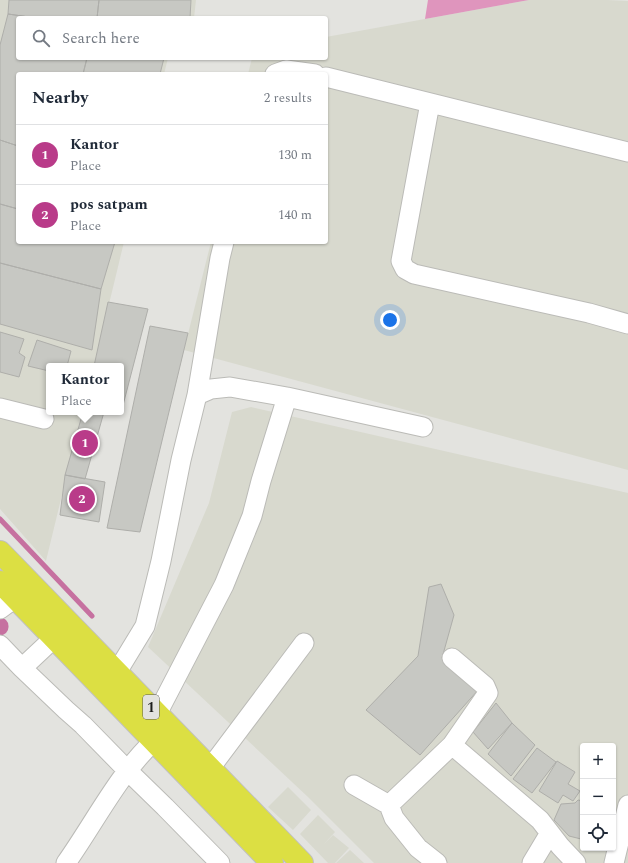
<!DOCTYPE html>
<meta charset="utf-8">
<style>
:root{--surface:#fff;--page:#f6f6f7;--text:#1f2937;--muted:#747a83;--line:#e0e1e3;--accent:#b93b89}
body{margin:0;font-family:Spectral,serif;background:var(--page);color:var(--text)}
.controls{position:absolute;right:12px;bottom:12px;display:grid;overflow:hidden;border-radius:4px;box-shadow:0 1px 3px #0004}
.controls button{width:36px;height:36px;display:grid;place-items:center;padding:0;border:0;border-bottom:1px solid var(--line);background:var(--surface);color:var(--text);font:20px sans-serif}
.you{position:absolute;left:390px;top:320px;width:14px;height:14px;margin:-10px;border:3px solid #fff;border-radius:50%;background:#1a73e8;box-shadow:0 0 0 6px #1a73e833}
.badge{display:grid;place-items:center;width:26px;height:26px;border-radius:50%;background:var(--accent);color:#fff;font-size:13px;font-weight:700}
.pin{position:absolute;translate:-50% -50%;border:2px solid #fff;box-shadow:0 1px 4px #0006}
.popup{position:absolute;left:46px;top:363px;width:78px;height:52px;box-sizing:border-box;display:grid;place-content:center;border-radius:4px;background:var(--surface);filter:drop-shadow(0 1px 3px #0005);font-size:13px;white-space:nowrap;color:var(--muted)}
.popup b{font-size:15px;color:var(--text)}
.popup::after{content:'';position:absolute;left:50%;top:100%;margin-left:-8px;border:8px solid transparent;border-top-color:var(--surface)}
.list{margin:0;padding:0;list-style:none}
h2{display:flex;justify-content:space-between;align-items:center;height:52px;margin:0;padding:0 16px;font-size:17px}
h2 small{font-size:13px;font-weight:400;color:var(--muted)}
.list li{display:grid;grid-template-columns:26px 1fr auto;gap:12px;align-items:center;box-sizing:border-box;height:60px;padding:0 16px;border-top:1px solid var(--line)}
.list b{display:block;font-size:15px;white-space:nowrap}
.list p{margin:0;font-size:13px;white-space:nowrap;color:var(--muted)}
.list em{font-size:13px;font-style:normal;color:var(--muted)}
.icon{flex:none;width:22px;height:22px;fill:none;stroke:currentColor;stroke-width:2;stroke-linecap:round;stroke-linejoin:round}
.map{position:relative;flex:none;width:628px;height:863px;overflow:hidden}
.search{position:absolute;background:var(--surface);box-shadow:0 1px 3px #0004;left:16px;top:16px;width:312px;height:44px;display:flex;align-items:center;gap:10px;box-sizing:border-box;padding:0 14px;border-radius:4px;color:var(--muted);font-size:15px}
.panel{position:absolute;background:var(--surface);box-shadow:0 1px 3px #0004;left:16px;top:72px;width:312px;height:172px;border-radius:4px}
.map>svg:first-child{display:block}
</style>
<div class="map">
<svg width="628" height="863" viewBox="0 0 628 863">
<rect width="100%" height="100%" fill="#e3e3df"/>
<path fill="#d8d9ce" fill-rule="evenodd" d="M0 0H196L194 18H18V58H168L164 74H18V242H124L94 366H49V412H82L46 561 0 509Z
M529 0H607L628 1V470L184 350 211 242H326V74H248L252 58H326V37Z
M251 407 628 493V863H374L308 797 148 647 209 503 232 412ZM583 746H613V848H583Z
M288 787 311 810 293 830 268 807Z
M318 815 335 832 324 844 333 835 349 848 335 863H328L300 834Z
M350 850 364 863H336Z"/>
<path fill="#df95bd" d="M428 0H529L425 19Z"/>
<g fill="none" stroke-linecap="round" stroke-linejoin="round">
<path stroke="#c671a0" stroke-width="5" d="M0 519 92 616"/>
<path stroke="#c671a0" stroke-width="17" d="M0 626V627"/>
</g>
<path fill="#c7c8c3" stroke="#aeaeaa" d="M9 0H99L97 18H36L8 14Z
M99 0H191L190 18H97Z
M8 14 36 18H18V58H87L83 74H18V146L0 140V45Z
M87 58H164L160 74H83Z
M0 140 18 146V209L0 204Z
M0 204 18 209V242H115L101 289 0 263Z
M0 263 101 289 92 350 0 324Z
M108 302 148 309 122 409H121V366H94Z
M150 326 188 333 140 532 107 528Z
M0 332 24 339 19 353 25 357 19 377 0 372Z
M37 340 71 351 67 366H49V371L28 366Z
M83 412H104L85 479 65 475Z
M65 475 105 482 99 522 60 515Z
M441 584 454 615 442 658 480 688 420 755 366 710 418 656 429 587Z
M496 703 512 723 488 749 473 732Z
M512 723 535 745 511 776 488 754Z
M537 748 556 762 532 793 513 779Z
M557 761 575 772 568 784 580 791 573 801 563 795 558 803 539 791Z
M578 800 583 801V832L581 839 569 836 554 820 561 804 575 803Z"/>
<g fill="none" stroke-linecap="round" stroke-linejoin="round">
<defs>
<path id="minor" d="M275 74 286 70 315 74
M326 77 628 152
M430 103 401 261 405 269 414 274 589 313 628 324
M197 395 220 258 224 242
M0 408 44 419
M0 609 15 598
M0 645 22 668 66 710 83 725 128 771 165 807 220 863
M452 658 485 686 488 693 452 745
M22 668 54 638
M117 672 145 626 161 561 181 460 197 395 211 389 230 387 287 397 423 427
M157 714 224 585 252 516 261 481 287 397
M202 779 304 643
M354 785 389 805 394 818 418 848 437 863
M389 805 452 745 540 820 560 846 576 863
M66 863C95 822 118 775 154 741
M532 863 550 833
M614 863 628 805"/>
<path id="highway" d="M0 552 302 863
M0 582 272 863"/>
</defs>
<use href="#minor" stroke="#bbbbb7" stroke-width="21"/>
<use href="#highway" stroke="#c0c0bf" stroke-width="24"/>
<use href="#minor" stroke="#fff" stroke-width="19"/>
<use href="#highway" stroke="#dcdf43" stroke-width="22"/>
</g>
<g text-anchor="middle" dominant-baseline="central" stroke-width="4" stroke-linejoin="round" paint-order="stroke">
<rect fill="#e3e3df" stroke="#585956" stroke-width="1" x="143" y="695" width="16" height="24" rx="3"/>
<g font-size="14" font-weight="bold" fill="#1d1e1c">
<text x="151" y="707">1</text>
</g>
</g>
</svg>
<div class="controls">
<button>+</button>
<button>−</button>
<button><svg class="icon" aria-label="locate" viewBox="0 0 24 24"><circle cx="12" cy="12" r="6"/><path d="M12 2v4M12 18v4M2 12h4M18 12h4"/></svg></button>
</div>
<div class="you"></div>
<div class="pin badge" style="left:85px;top:443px">1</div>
<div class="popup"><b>Kantor</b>Place</div>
<div class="pin badge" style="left:82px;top:499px">2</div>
<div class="search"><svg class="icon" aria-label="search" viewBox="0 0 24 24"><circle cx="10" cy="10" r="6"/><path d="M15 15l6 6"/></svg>Search here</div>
<section class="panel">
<h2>Nearby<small>2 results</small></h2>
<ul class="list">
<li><span class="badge">1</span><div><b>Kantor</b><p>Place</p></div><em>130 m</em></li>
<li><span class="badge">2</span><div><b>pos satpam</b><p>Place</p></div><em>140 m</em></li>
</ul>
</section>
</div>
